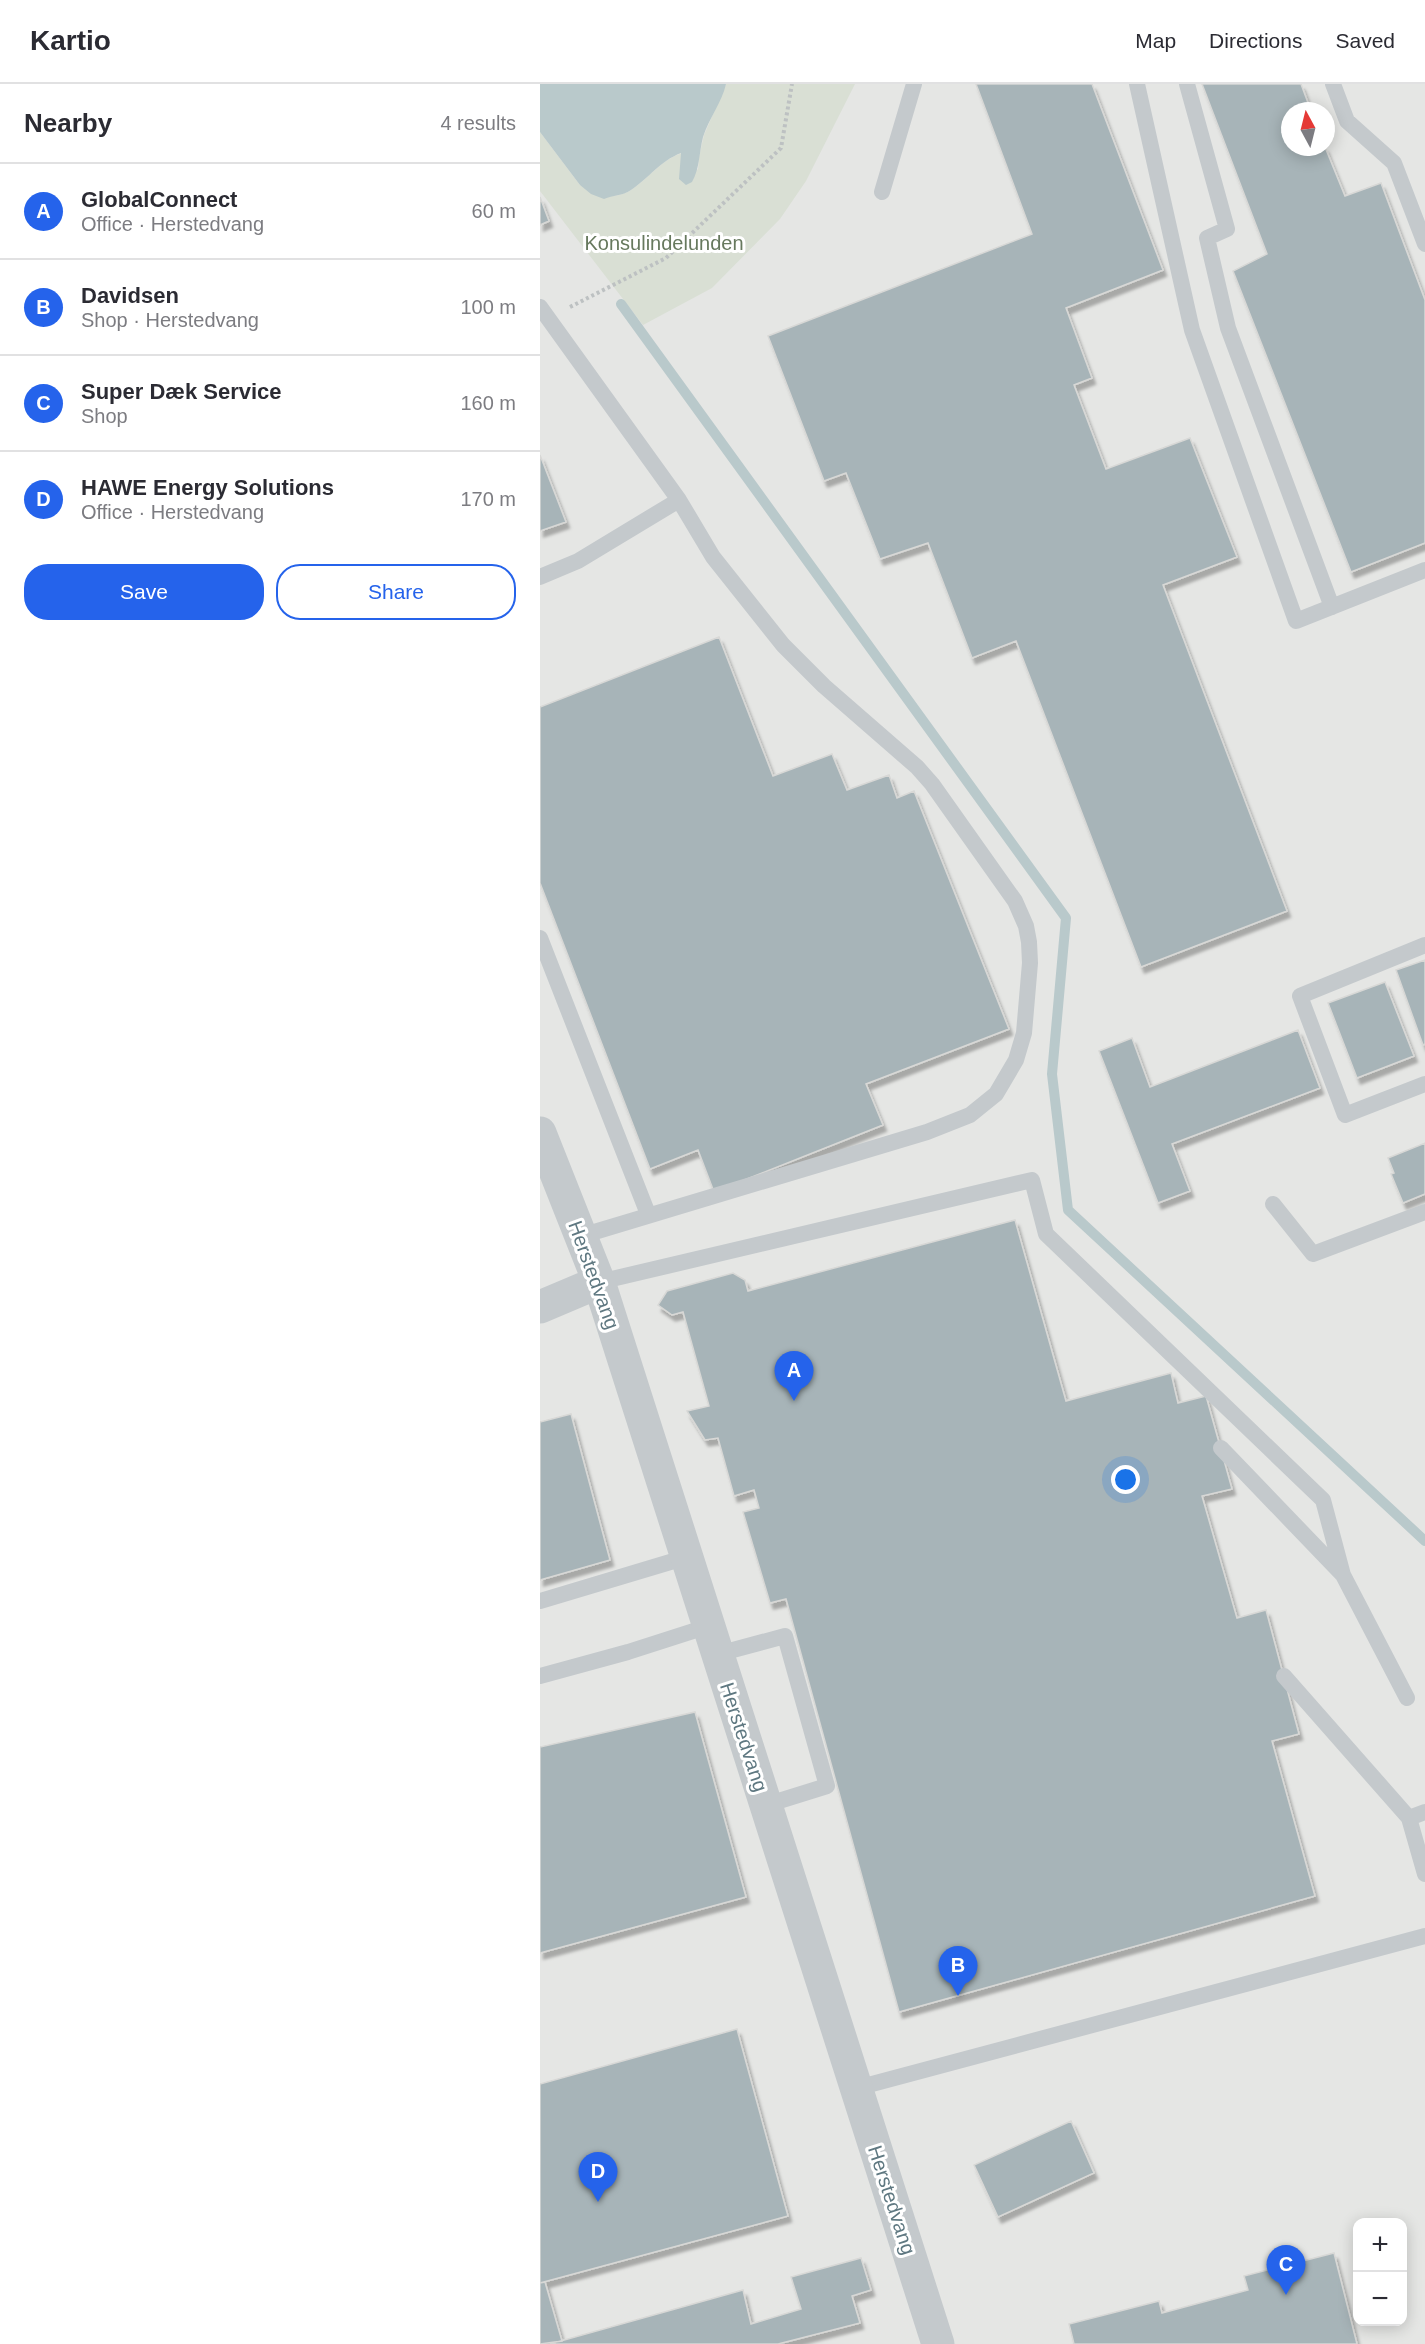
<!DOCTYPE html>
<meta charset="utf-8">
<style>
:root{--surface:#fff;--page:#f7f7f7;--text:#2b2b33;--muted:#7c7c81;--line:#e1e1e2;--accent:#2563eb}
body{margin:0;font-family:Arial,sans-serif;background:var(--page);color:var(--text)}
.controls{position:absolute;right:18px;bottom:18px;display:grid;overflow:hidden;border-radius:12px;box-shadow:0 3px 15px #0003}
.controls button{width:54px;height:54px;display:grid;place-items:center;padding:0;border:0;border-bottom:2px solid var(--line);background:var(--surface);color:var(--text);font:30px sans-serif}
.compass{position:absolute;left:741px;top:18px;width:54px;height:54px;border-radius:50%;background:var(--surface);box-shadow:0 3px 15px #0003;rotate:353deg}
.you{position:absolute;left:586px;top:1396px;width:21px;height:21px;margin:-15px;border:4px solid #fff;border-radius:50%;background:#1a73e8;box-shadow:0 0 0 9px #1a73e833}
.badge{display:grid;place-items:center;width:39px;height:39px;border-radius:50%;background:var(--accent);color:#fff;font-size:20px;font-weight:700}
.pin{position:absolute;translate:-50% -50px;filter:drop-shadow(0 2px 3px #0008)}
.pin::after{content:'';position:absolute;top:32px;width:21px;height:18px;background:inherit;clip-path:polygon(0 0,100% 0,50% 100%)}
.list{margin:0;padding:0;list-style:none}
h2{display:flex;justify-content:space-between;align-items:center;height:78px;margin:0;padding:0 24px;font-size:26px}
h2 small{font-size:20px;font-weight:400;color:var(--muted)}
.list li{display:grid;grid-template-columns:39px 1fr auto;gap:18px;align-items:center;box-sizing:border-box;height:96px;padding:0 24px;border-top:2px solid var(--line)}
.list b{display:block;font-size:22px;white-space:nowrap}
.list p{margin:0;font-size:20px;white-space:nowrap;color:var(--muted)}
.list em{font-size:20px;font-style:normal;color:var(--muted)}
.actions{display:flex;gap:12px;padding:18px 24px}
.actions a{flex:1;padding:14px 0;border:2px solid var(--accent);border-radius:24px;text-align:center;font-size:21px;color:var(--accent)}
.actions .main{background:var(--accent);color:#fff}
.map{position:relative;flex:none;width:885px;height:2260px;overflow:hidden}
header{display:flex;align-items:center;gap:36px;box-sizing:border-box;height:84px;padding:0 30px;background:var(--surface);border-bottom:2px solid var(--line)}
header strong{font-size:28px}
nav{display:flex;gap:33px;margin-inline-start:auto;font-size:21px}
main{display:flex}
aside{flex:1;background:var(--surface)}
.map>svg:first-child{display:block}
</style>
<header>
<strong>Kartio</strong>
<nav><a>Map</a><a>Directions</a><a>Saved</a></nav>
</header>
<main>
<aside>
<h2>Nearby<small>4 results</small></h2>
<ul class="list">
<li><span class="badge">A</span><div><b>GlobalConnect</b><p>Office · Herstedvang</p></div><em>60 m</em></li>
<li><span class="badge">B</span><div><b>Davidsen</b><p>Shop · Herstedvang</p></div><em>100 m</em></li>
<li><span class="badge">C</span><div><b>Super Dæk Service</b><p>Shop</p></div><em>160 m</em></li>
<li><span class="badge">D</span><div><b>HAWE Energy Solutions</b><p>Office · Herstedvang</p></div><em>170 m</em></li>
</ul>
<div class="actions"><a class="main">Save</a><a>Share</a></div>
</aside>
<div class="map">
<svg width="885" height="2260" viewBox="0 0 885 2260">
<defs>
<filter id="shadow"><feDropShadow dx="3.5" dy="6" stdDeviation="1.5" flood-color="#0004"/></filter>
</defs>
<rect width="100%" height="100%" fill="#f7f6f3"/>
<path fill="#e5e6e4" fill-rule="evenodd" d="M0 0H885V2260H0ZM750 27H786V63H750ZM818 2138H862V2238H818Z"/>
<path fill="#d9dfd4" d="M186 0H315L266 97 240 135 172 204 103 241 0 107V48L40 101 64 114C73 111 82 112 91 106 109 94 121 76 142 69L158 86 159 73 164 51Z"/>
<path fill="#b9c9cb" d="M0 0H186C182 18 169 34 163 53 159 68 160 84 152 98L146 101 139 95 141 69C120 77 109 94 91 106 82 112 73 111 64 115L51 110 40 101 0 48Z"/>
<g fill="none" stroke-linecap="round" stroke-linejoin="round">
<path stroke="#b9c9cb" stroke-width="10" d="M81 220 526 834 512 990 528 1126 885 1457"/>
</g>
<path fill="#a7b4b8" stroke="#d8d8d6" stroke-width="1.5" filter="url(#shadow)" d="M436 0H552L623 186 526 224 552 294 534 301 566 385 650 354 697 473 623 501 747 827 601 883 476 557 432 574 388 459 340 475 306 389 284 397 228 252 492 150Z
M662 0H761L771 27H750V63H785L805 112 841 99 885 216V459L811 488 693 187 727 170Z
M0 113 9 137 0 141Z
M0 371 26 438 0 447Z
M179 553 233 692 292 670 307 706 349 691 357 714 374 707 469 945 326 1000 343 1041 174 1108 158 1066 110 1085 0 799V623Z
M885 876V960L883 961 856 886Z
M845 898 874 972 817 994 788 919Z
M758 946 780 1004 632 1060 650 1107 618 1119 559 967 592 954 610 1003Z
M885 1059V1110L863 1119 851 1090 854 1089 848 1074Z
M475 1136 526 1317 631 1289 638 1319 666 1312 692 1405 662 1412 697 1534 726 1526 759 1650 732 1657 775 1812 359 1928 246 1515 230 1519 203 1428 219 1424 214 1406 194 1412 178 1354 165 1356 147 1327 169 1322 143 1228 132 1231 118 1221 127 1207 193 1189 205 1196 208 1207Z
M31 1330 70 1476 0 1496V1338Z
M155 1628 206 1813 0 1869V1663Z
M197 1945 248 2132 0 2199V2000Z
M531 2037 554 2089 458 2133 434 2081Z
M794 2169 817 2260H534L529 2240 619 2217 622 2229 708 2206 704 2192Z
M321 2174 331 2206 312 2212 320 2239 238 2260H10L203 2206 211 2240 261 2225 251 2193Z
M5 2198 22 2257 0 2260V2199Z"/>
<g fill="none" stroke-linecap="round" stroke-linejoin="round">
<path stroke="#bdc1c2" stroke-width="4" stroke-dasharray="3 3" stroke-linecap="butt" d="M30 223 126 174 241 64 252 0"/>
<path stroke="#c4c9cc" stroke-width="16" d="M597 0 652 246 756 537 885 486
M647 0 687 145 667 154 688 244 792 523
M793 0 807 37 854 79 885 160
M342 108 374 0
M0 223 139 416 38 477 0 493
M0 854 108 1130
M885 861 760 912 805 1031 885 1000
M733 1120 773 1170 885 1128
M41 1152 387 1048 430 1031 456 1010 476 976 484 949 490 879 489 858 486 842 475 817 392 700 377 683 284 602 243 561 173 473 139 416
M59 1198 492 1096 506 1150 783 1416 803 1491 867 1614
M681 1364 802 1490
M0 1517 147 1473
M178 1570 245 1552 287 1702 226 1721
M0 1592 88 1568 169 1542
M744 1592 869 1734
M885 1728 869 1734 885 1790
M317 2004 885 1852"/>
<path stroke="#c4c9cc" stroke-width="33" d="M0 1049 59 1198 398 2260
M0 1223 59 1198"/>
</g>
<g text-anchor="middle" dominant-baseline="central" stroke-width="6" stroke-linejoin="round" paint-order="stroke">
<g font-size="20" fill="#67795e" stroke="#fff">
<text x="124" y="159">Konsulindelunden</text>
</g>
<g font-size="20" fill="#5f7881" stroke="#fff">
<text transform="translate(54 1191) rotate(70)">Herstedvang</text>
<text transform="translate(204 1653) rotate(72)">Herstedvang</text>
<text transform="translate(352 2116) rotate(72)">Herstedvang</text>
</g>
</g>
</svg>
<div class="controls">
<button>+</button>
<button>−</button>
</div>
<svg class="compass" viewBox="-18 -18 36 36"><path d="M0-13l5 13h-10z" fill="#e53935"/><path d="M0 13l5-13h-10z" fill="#7c7c81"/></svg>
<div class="you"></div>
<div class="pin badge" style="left:254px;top:1317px">A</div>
<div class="pin badge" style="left:418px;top:1912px">B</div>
<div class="pin badge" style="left:746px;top:2211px">C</div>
<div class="pin badge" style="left:58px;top:2118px">D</div>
</div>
</main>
